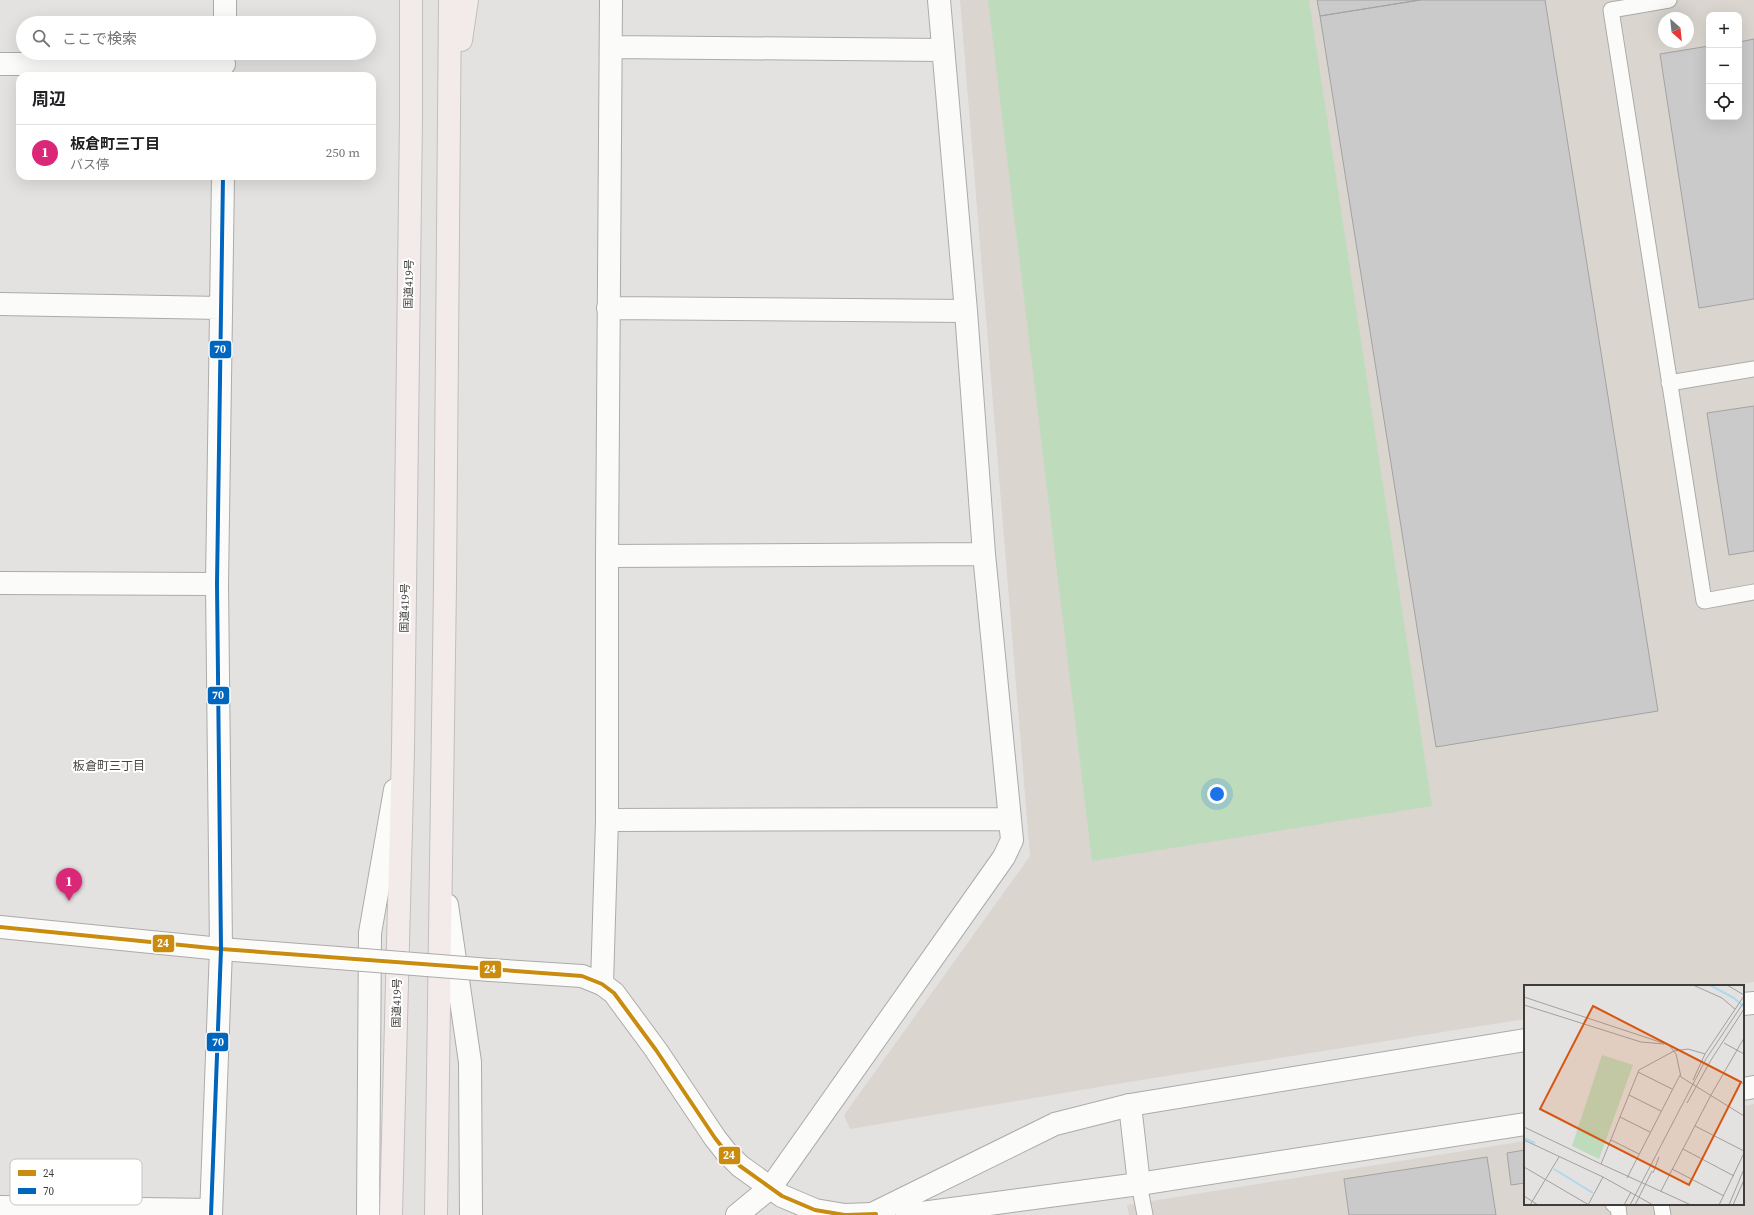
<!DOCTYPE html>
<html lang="ja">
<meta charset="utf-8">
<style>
:root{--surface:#fff;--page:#f6f6f6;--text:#202124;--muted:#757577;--line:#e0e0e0;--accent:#db2777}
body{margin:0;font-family:"Source Serif 4","Noto Sans JP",serif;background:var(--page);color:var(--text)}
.controls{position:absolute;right:12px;top:12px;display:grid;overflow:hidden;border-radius:8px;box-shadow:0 4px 16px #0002}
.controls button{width:36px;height:36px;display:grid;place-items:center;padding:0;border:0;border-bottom:1px solid var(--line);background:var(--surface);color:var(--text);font:20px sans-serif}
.compass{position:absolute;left:1658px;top:12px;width:36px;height:36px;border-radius:50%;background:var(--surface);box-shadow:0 4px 16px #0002;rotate:153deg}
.you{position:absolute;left:1217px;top:794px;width:14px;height:14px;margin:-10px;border:3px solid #fff;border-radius:50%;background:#1a73e8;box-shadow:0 0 0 6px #1a73e833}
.badge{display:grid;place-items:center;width:26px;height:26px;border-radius:50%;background:var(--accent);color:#fff;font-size:13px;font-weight:700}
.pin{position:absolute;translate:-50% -33px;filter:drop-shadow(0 1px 2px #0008)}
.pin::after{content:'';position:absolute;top:21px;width:14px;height:12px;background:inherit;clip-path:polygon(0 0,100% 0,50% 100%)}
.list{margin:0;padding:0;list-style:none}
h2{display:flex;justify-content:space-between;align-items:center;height:52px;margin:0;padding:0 16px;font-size:17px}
h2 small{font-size:13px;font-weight:400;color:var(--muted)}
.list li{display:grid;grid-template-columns:26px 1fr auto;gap:12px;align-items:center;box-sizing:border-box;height:56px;padding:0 16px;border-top:1px solid var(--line)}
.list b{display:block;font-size:15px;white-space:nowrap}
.list p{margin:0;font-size:13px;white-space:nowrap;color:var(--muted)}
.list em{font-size:13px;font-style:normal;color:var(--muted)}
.icon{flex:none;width:22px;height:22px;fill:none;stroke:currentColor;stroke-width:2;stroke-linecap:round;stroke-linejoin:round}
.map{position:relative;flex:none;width:1754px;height:1215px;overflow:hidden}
.search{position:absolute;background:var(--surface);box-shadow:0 4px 16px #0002;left:16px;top:16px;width:360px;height:44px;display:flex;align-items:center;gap:10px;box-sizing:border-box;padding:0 14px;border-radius:22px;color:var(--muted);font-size:15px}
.panel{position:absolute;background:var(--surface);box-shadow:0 4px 16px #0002;left:16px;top:72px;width:360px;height:108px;border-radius:12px}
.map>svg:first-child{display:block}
</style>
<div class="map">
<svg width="1754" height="1215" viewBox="0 0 1754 1215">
<rect width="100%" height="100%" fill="#e4e2e0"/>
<path fill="#dad5cf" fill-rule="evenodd" d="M960 0H1754V982L1729 986H1525V1019L1135 1081 850 1129 844 1115 1030 856ZM1709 15H1739V117H1709ZM1664 18H1688V42H1664Z
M1754 1104V1215H1129L1127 1205 1525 1141V1204H1743V1106Z"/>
<path fill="#bedcbc" d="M988 0H1309L1432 806 1092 861Z"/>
<path fill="#cbcaca" stroke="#a4a2a2" d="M1317 0H1420L1320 16Z
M1420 0H1545L1658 711 1436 747 1320 16Z
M1754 39V299L1699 308 1660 54 1709 46V117H1739V42Z
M1754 406V551L1729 555 1707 413Z
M1525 1150V1183L1511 1185 1507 1153Z
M1487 1157 1496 1215H1349L1344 1179Z"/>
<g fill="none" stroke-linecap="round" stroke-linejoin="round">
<defs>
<path id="service" d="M1669 0 1611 10 1704 601 1754 592
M1669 383 1754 369
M1139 1184 1145 1215
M1613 1204 1618 1207 1619 1215
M1661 1204 1663 1215"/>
<path id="minor" d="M225 23V0
M612 47 943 50
M0 64H224
M0 304 221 308
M608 308 966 311
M607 556 984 554
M0 583 217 584
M607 820 1010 819
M447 905 470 1062 471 1215
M602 984 607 820V556L611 0
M1743 1004 1754 1003
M1743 1089 1754 1087
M0 1207 211 1210
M872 1214 1055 1124 1130 1105 1525 1040
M211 1215 221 949 217 584 223 176
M368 1215 370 933 395 790
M737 1215 771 1187 1004 857 1012 840 984 554 966 311 939 0
M907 1215 1139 1184 1525 1124"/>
<path id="tertiary" d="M0 927 221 949 338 958
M490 970 582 976 602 984 614 993 656 1050 715 1138 726 1152 740 1166 782 1196 815 1210 845 1215 872 1214
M1130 1105 1139 1184"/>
<path id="trunk" d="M461 40 467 0
M391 1215 403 750 411 118V0
M436 1215 445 584 450 0"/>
</defs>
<use href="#service" stroke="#acabaa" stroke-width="17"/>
<use href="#minor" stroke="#acabaa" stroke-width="24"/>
<use href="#tertiary" stroke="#acabaa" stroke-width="24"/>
<use href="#trunk" stroke="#c0bfbe" stroke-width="24"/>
<use href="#service" stroke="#fbfbfa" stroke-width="15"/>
<use href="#minor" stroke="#fbfbfa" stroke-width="22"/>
<use href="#tertiary" stroke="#fbfbfa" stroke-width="22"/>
<use href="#trunk" stroke="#f2ebea" stroke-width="22"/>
<defs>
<path id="tertiary-bridge" d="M338 958 490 970"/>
</defs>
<use href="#tertiary-bridge" stroke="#acabaa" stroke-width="24" stroke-linecap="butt"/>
<use href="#tertiary-bridge" stroke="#fbfbfa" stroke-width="22"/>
<defs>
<path id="bus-1" d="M0 927 221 949 582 976 602 984 614 993 656 1050 715 1138 726 1152 740 1166 782 1196 815 1210 845 1215 876 1214"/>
<path id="bus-2" d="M211 1215 221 949 217 584 223 176"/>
</defs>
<use href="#bus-1" stroke="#fff" stroke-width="7"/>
<use href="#bus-2" stroke="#fff" stroke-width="7"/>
<use href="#bus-1" stroke="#c98c0f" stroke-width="4"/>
<use href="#bus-2" stroke="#0065bd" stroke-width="4"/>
</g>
<g text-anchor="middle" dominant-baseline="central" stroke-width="4" stroke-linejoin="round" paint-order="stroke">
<g font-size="11" fill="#3e3d3b" stroke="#fff">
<text transform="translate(409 284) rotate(-89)">国道419号</text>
<text transform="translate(405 608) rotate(-89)">国道419号</text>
<text transform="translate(397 1003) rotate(-89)">国道419号</text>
</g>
<g font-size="12" fill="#4a4845" stroke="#fff">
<text x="109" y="766">板倉町三丁目</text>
</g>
</g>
<g transform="translate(1524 985)">
<rect width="220" height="220" fill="#e4e2e0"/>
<path d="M78 70 109 80 75 174 48 161Z" fill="#bedcbc"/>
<path fill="none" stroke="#aed7f0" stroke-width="2" d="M186 0 210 13 220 22M0 153 11 158M30 184 69 208"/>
<path fill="none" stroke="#a2a09e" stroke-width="1" d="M169 0 198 13 211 24M203 0 220 10M0 12 145 60 152 69 157 92 220 131M0 20 117 57 140 59M200 58 220 69M114 87 148 104M199 88 220 99M169 95 181 69 220 11M105 110 137 126M163 118 187 75 220 24M96 132 126 147M171 141 220 166M0 142 77 179 115 85 150 66 164 64 181 69M0 155 79 192 129 220M87 155 115 169M159 164 210 191M77 179 167 220M0 182 65 220M148 184 200 211M129 188 135 172M103 193 156 90M137 206 187 110 220 53M0 211 14 220M6 220 35 172M64 220 79 192M100 220 107 207M106 220 182 74 220 17M111 220 128 186M195 220 220 168M205 220 220 184M209 220 220 195"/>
<path fill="#d75611" fill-opacity="0.15" stroke="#d75611" stroke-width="2" d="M69 21 217 97 165 200 16 124Z"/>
<rect width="220" height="220" fill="none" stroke="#3e3d3b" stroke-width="2"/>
</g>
<rect x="10" y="1159" width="132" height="46" rx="6" fill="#fff" stroke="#c5c5c4" stroke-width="1"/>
<rect x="18" y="1170" width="18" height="6" fill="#c98c0f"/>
<rect x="18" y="1188" width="18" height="6" fill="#0065bd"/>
<g font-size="11" fill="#3e3d3b">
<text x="43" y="1177">24</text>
<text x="43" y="1195">70</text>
</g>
<g stroke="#fff" stroke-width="1.5">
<rect x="209" y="340" width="23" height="19" rx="4" fill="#0065bd"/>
<rect x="207" y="686" width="23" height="19" rx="4" fill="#0065bd"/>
<rect x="152" y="934" width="23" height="19" rx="4" fill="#c98c0f"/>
<rect x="479" y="960" width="23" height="19" rx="4" fill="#c98c0f"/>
<rect x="206" y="1032" width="23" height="20" rx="4" fill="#0065bd"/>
<rect x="718" y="1146" width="23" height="19" rx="4" fill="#c98c0f"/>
</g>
<g font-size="11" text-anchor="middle" font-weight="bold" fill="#fff">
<text x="220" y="353">70</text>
<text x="218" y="699">70</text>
<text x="163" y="947">24</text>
<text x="490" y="973">24</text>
<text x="218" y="1046">70</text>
<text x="729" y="1159">24</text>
</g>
</svg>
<div class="controls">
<button>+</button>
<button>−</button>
<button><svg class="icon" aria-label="locate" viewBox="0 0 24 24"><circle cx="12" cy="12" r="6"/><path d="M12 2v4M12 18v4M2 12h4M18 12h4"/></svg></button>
</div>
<svg class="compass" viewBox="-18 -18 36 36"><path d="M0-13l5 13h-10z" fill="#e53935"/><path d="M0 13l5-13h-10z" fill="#757577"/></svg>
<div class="you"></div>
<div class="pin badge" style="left:69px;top:901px">1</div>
<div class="search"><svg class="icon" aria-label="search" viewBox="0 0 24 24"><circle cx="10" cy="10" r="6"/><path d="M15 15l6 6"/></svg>ここで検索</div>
<section class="panel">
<h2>周辺<small></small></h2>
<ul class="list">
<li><span class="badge">1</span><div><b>板倉町三丁目</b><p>バス停</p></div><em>250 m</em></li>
</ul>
</section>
</div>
